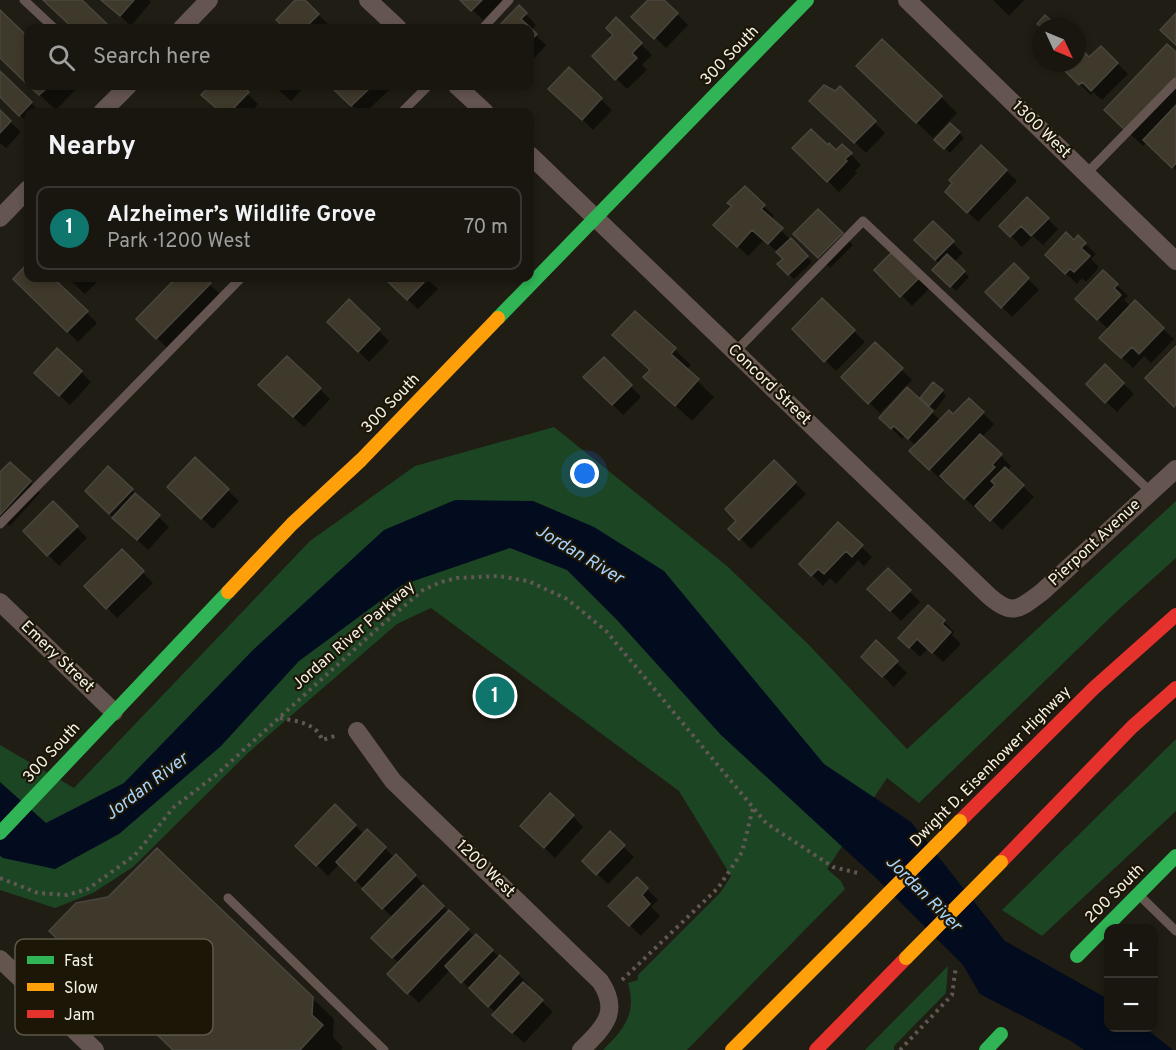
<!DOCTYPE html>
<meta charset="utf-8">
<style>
:root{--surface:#18160f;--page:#211f18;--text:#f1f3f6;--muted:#9f9f9e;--line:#36352f;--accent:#0f766e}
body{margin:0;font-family:Overpass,sans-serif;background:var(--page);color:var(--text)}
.controls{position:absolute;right:18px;bottom:18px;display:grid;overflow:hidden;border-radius:12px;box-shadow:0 3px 9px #0003}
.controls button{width:54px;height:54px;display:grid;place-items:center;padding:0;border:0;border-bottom:2px solid var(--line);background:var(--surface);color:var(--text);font:30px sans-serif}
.compass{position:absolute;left:1032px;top:18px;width:54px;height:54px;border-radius:50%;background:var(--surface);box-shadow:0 3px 9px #0003;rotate:134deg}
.you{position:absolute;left:585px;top:474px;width:21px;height:21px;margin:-15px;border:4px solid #fff;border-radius:50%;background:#1a73e8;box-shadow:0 0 0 9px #1a73e833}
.badge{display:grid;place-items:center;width:39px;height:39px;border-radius:50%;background:var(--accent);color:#fff;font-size:20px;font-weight:700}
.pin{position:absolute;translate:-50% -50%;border:3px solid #fff;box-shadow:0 2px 6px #0006}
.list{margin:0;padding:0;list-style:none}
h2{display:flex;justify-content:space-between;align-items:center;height:78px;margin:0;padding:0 24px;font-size:26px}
h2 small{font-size:20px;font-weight:400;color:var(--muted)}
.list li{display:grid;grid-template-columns:39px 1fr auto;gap:18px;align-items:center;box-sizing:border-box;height:84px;margin:0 12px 12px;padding:0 12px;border:2px solid var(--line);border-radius:12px}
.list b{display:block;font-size:22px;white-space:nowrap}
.list p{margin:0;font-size:20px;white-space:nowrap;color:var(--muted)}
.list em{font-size:20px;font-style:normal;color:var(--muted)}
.icon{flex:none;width:33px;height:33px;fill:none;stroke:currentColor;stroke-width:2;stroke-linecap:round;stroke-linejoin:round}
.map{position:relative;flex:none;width:1176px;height:1050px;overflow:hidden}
.search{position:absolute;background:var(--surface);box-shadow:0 3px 9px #0003;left:24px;top:24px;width:510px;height:66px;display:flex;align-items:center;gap:15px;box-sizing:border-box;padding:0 21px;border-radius:12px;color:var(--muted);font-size:22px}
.panel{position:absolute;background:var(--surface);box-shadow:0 3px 9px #0003;left:24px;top:108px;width:510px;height:174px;border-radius:12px}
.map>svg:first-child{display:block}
</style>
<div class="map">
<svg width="1176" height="1050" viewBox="0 0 1176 1050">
<rect width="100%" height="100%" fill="#201d14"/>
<path fill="#1c4524" d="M554 427 727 566 809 645 907 749 1176 501V558L1118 610 919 803 887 778 827 869 841 881 845 889 687 1050H603C624 1029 637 1014 628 983L638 980V975L720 893 731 876 679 791 431 608 397 624 248 753 133 867 93 893 55 908 0 890V745L74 788 310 541 415 466Z
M1176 739V811L1042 936 1002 910Z
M948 966 946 993 894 1046V1050H865Z"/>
<path fill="#030b1f" d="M455 500 533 501 594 527 664 571 824 764 911 822 1005 941 1108 999V1028H1145L1173 1050H1084L1071 1041 980 994 963 965 875 877 721 735 617 620 567 570 510 548 402 585 299 661 221 746 119 834 55 869 3 858 0 856V782L46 823 124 783 253 650 384 530Z"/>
<path fill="#0007" d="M44 0H80L110 28H74Z
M102 0H149L151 2 131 26Z
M297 0H303L329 25 326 28H287L278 20Z
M462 0H503L483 20Z
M650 0H662L688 25 666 48 634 17Z
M993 0H1024L1009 16Z
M519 7 536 25 531 31 546 45 530 63V28H499Z
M0 12 28 39V84L0 57Z
M616 20 652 55 642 65 647 70 627 89 594 56 615 35Z
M1101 48 1128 74 1102 100 1093 92 1091 95 1066 70 1073 63H1077V59L1089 60Z
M1176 55V170L1147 142 1143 146 1122 126Z
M569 69 612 110 593 130 561 99Z
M0 73 40 112H28V123L0 95Z
M874 82 941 97 957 113 933 138Z
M30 86H76L78 87 56 110Z
M212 86H239L258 104 251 112H222L203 94Z
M274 86H305L291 101Z
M332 86H388L391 88 366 112H359Z
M840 88 885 133 866 153 812 101 835 93Z
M0 112 21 132 6 148 0 143Z
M951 125 964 138 950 153 936 140Z
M842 146 861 165 855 171 857 173 839 192 794 148 836 152Z
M981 147 1017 181 978 222 947 192Z
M745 188 774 216 771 220 812 262 794 279 779 264 785 259 764 240 748 256 715 225 734 207Z
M1027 199 1058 229 1043 245 1033 236 1022 247 1001 226Z
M818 211 853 245 830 268 796 234Z
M933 223 963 253 954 262 969 277 956 291 934 270 940 264 916 240Z
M1078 237 1096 254 1091 259 1099 267 1086 282 1082 278 1077 284 1058 266Z
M893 253 929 289 912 306 876 270Z
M28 265V278H51L97 323 78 342 15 279Z
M1014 265 1039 290 1012 317 987 292Z
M1103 272 1128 296 1124 300 1131 307 1163 329 1174 339 1151 363 1144 356 1133 368 1101 338 1109 330 1077 299Z
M68 278H101L85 294Z
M179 278H203L221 295 168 349 138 319Z
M385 278H426L438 289 418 309Z
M822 300 865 342 836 371 794 329Z
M349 302 389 341 369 362 329 322Z
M875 344 912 380 880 413 843 377Z
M674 349 691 365 686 370 714 397 692 421 645 377Z
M287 358 330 399 304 427 271 396Z
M604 359 641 397 623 415 585 377Z
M1105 366 1134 394 1117 412 1088 384Z
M81 372 91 382 70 405 47 384Z
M907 389 941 421 954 417 969 400 994 424 982 437 1011 466 1007 471 1034 497 1002 530 978 506 976 509 943 477 941 480 912 451 917 446 905 436 902 439 881 418Z
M942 391 946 396 935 410 927 403Z
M195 459 239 501 213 529 169 487Z
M774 462 806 494 751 549 731 529 738 521Z
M0 475 30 482 40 493 10 526 0 517Z
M132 490 169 527 148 550 97 502Z
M53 503 87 538 59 566 25 531Z
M838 524 872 557 864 566 858 560 836 584 830 578 823 586 801 564Z
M122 551 153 583 117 618 86 586Z
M888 570 920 602 901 621 869 589Z
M944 621 954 632 952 635 961 644 943 662 928 648 920 657 900 638Z
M876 643 907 673 894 687 863 657Z
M335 806 364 834 367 831 395 858 396 856 426 887 424 889 475 937 476 936 518 974 529 985 527 987 553 1012 524 1043 505 1026 496 1013 450 970 419 1003 389 974 399 963 373 938 393 918 339 864 328 876 297 845Z
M573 816 583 827 555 858 533 837Z
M610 834 634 857 608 884 584 861Z
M637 879 658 900 651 907 660 916 641 936 610 906Z
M312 998 334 1019 333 1037 343 1048 341 1050H174Z"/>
<path fill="#3e392a" stroke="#49463f" stroke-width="1.5" d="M43 0H82L108 25 104 28H73Z
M101 0H134L120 16Z
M295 0H305L319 14 305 28H285L276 20Z
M460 0H482L471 11Z
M648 0H664L678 13 654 39 631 17Z
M519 5 527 13 521 19 537 34 530 41V28H497Z
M0 10 28 37V85L0 58Z
M1176 13V45L1160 30Z
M1045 15 1057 26 1056 27H1041L1037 24Z
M616 17 642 43 632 53 637 58 615 80 592 56 613 35 606 28Z
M882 39 942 96 916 123 856 66Z
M1167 44 1176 52V78L1126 131 1104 110Z
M1101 46 1118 63 1091 91 1082 82 1079 85 1064 70 1071 63H1077V57L1083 51 1089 57Z
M569 67 602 98 582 120 548 89Z
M0 71 32 102 19 116 0 97Z
M824 85 835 91 840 86 876 121 854 143 809 101Z
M29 86H49L39 95Z
M210 86H242L249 92 230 112H221L201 95Z
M330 86H372L351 106Z
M1176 105V163L1172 168 1143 140Z
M0 110 11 121 0 133Z
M950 123 960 132 944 149 934 140Z
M811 129 828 145 829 143 836 150 842 144 852 153 845 159 847 161 827 182 792 148Z
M981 145 1007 170 967 213 945 192 952 183 949 180Z
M745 186 765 205 761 209 783 228 768 244 752 230 737 247 713 225 732 206 727 203Z
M1027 197 1049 218 1031 236 1021 226 1010 237 999 226Z
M818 209 843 233 818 258 793 234Z
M933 221 954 241 935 260 914 240Z
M1066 232 1074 240 1078 235 1086 243 1081 248 1090 256 1074 272 1070 269 1065 274 1045 255Z
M791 238 808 256 788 275 777 264 783 259 776 252Z
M893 251 920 277 900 297 874 270Z
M947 254 965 271 950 287 932 270Z
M28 263V278H53L88 311 67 332 13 279Z
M1014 263 1029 278 1001 308 985 292Z
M1103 270 1118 284 1114 288 1121 295 1097 320 1075 299Z
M176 278H205L211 283 156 339 136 319Z
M384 278H428L407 300Z
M822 298 855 330 824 362 792 329Z
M349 299 380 329 358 352 327 322Z
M1135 300 1164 328 1139 354 1132 347 1121 358 1099 338Z
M635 311 676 348 671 354 699 379 675 406 643 377 650 370 612 335Z
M875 342 903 368 868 404 841 377Z
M1176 346V404L1174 407 1145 378Z
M57 348 82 371 59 396 34 373Z
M287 356 321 388 293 417 258 385Z
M604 357 632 385 612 405 583 377Z
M1105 364 1124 383 1105 403 1086 384Z
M933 382 943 390 929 406 920 398Z
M907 387 933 411 908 439 894 426 891 429 879 418Z
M969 398 984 412 929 470 909 451 949 410 953 414Z
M980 434 1002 454 992 465 995 467 964 499 940 476Z
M195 457 229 489 201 519 167 487Z
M774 460 796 482 739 540 728 529 736 521 725 509Z
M10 462 31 481 0 515V472Z
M108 466 133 489 109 514 85 491Z
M1005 467 1024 485 990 521 975 506 995 485 991 481Z
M135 493 160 515 137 540 112 518Z
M53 501 78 526 47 556 23 531Z
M838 522 863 545 852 557 846 551 824 574 818 569 811 576 799 564Z
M122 549 144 571 106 609 84 586Z
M888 568 911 590 890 611 867 589Z
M928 605 945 620 942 624 951 632 932 653 917 639 909 648 898 638Z
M876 640 898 661 882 677 861 657Z
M550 793 574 815 544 848 520 826Z
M335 804 356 825 316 866 295 846Z
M367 829 386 847 355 881 336 862Z
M610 831 625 845 596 875 582 861Z
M157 848 313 997 312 1015 323 1025 300 1050H173L49 931 76 903 108 897Z
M396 854 416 875 382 909 362 889Z
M637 877 648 888 642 895 650 904 629 926 608 906Z
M423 885 444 906 392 958 371 938Z
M449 910 469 929 407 994 387 974Z
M476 934 493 950 461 983 445 966Z
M500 955 519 973 488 1007 469 988Z
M523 982 543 1000 512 1033 492 1015Z"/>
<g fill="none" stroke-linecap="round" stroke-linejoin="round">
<path stroke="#615853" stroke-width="4" stroke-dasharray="3 4.5" stroke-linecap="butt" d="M280 718C296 721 317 723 322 740L338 735
M0 878 38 893 67 895 88 889 135 855 174 807 216 775 377 629 423 590 441 582 457 578 498 576 528 581 567 599 606 631 766 823 833 867 858 873
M622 980 718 888 742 852 753 808
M900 1050 952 995 956 966"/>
<path stroke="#655550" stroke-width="9" d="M24 0 54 28
M483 28 509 0
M402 112 428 86
M1086 174 1176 82
M735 352 863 221 1151 492
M0 524 241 278
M1140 896 1176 931
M228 898 384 1050"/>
<path stroke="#655550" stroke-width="18" d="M368 0 398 28
M907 0 1176 261
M182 28 209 0
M457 86 485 112
M102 112 128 86
M530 155 989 596C1013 617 1019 609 1042 592L1176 469
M0 218 28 189
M0 602 114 712
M357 731 393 781 600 981C621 1012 604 1027 581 1050
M0 959 95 1050"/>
<path stroke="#30b455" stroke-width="14" d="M498 318 807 0
M0 833 228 592
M1077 956 1176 856
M986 1050 1001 1034"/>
<path stroke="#ff9f0a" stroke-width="14" d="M228 592 292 524 361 460 498 318
M732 1050 861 921"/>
<path stroke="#e5322d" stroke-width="14" d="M960 821 1094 688 1176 615
M1001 862 1132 727 1176 688
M816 1050 906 958"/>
<path stroke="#ff9f0a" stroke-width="14" d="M861 921 960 821
M906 958 1001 862"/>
</g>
<g text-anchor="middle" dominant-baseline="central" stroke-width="4.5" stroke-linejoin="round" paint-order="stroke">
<g font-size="16" fill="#f5f1e7" stroke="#1c1607">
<text transform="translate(730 56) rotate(-46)">300 South</text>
<text transform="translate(1041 130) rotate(44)">1300 West</text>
<text transform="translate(769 385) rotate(44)">Concord Street</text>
<text transform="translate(391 404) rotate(-46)">300 South</text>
<text transform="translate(1095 543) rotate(-43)">Pierpont Avenue</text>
<text transform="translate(354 636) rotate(-41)">Jordan River Parkway</text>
<text transform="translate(57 657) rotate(44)">Emery Street</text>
<text transform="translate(52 753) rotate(-47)">300 South</text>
<text transform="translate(991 767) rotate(-45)">Dwight D. Eisenhower Highway</text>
<text transform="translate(485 869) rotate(44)">1200 West</text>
<text transform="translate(1115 894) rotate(-45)">200 South</text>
</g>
<g font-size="18" font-style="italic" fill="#a7d3fe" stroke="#1c1607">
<text transform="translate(579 555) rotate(31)">Jordan River</text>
<text transform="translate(147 787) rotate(-37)">Jordan River</text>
<text transform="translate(923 894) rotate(45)">Jordan River</text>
</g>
</g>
<rect x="15" y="939" width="198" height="96" rx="9" fill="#1c1607" stroke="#5d584a" stroke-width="1.5"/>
<rect x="27" y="956" width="27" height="8" fill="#30b455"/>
<rect x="27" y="983" width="27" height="8" fill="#ff9f0a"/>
<rect x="27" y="1010" width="27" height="8" fill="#e5322d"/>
<g font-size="16" fill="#f5f1e7">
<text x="64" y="966">Fast</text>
<text x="64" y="993">Slow</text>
<text x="64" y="1020">Jam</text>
</g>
</svg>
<div class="controls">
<button>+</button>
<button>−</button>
</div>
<svg class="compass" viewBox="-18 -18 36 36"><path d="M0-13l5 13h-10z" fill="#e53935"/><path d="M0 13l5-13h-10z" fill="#9f9f9e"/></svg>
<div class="you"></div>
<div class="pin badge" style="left:495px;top:696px">1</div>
<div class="search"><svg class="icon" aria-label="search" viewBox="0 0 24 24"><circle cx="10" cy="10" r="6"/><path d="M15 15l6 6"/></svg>Search here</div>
<section class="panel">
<h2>Nearby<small></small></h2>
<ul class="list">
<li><span class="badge">1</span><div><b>Alzheimer’s Wildlife Grove</b><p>Park · 1200 West</p></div><em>70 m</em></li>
</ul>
</section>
</div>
